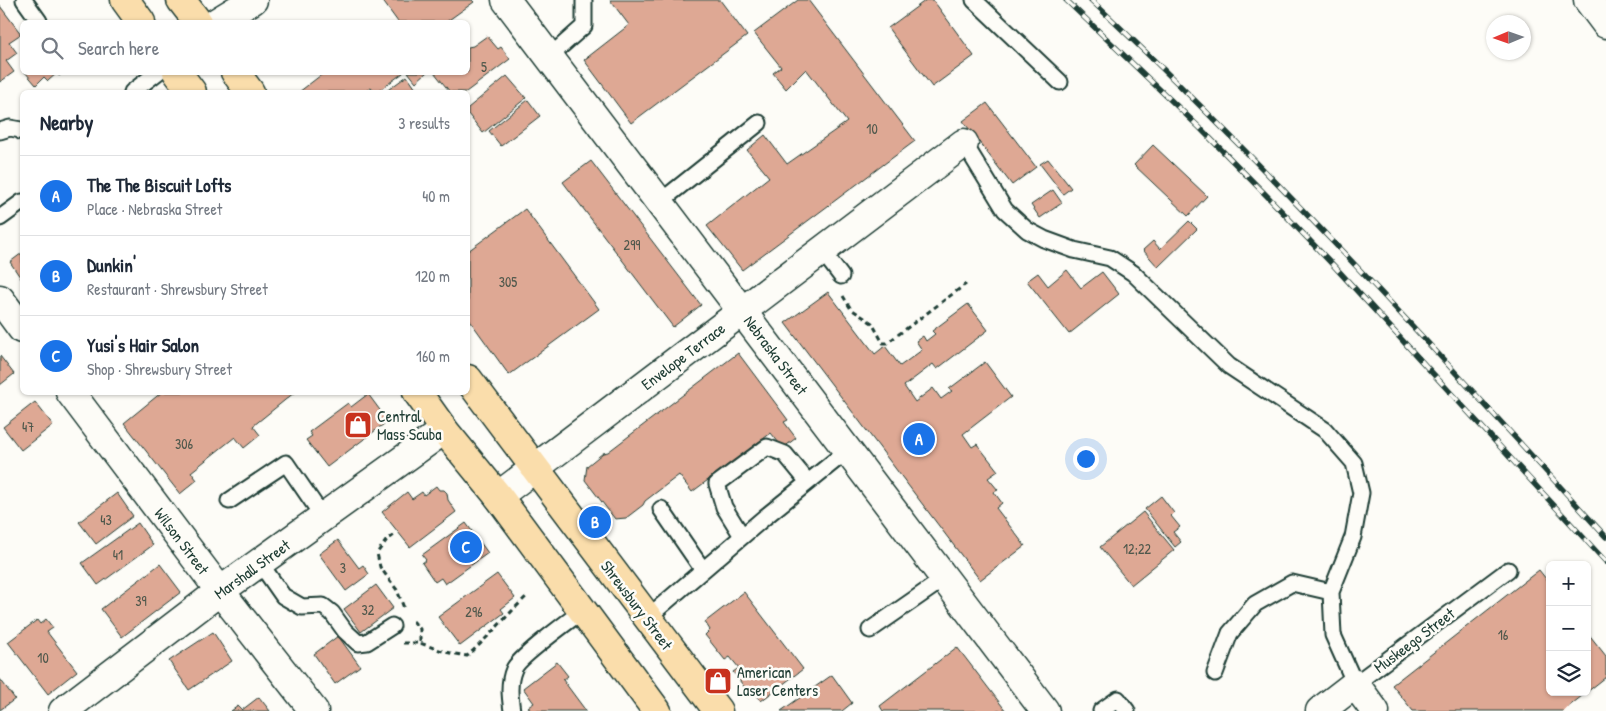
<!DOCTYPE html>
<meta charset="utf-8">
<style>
:root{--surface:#fff;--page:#f6f6f7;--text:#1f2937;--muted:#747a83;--line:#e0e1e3;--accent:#1a73e8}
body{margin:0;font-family:"Patrick Hand",sans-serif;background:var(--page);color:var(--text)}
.controls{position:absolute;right:15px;bottom:15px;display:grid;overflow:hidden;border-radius:8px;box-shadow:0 1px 4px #0004}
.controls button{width:45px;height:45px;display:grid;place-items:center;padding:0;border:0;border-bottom:1px solid var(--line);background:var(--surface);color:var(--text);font:25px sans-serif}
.compass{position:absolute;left:1486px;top:15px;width:45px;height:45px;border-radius:50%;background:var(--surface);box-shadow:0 1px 4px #0004;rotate:268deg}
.you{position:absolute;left:1085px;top:458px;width:18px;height:18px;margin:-12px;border:4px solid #fff;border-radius:50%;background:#1a73e8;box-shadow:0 0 0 8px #1a73e833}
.badge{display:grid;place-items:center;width:32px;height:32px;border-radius:50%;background:var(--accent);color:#fff;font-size:16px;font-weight:700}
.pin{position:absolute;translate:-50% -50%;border:2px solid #fff;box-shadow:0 1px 5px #0006}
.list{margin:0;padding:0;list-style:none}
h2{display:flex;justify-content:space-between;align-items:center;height:65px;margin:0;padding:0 20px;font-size:21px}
h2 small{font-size:16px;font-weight:400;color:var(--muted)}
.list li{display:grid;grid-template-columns:32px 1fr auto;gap:15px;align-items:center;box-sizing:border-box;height:80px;padding:0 20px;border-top:1px solid var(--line)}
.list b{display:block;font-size:19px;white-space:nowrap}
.list p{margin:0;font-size:16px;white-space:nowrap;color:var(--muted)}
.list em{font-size:16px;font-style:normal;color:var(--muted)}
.icon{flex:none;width:28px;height:28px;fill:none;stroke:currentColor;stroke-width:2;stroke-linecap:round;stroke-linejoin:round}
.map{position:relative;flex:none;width:1606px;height:711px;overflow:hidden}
.search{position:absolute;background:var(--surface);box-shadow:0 1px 4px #0004;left:20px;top:20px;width:450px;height:55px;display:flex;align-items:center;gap:12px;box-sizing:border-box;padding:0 18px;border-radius:8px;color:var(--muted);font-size:19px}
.panel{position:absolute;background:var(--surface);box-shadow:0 1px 4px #0004;left:20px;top:90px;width:450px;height:305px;border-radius:8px}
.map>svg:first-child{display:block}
</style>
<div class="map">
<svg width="1606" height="711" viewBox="0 0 1606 711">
<rect width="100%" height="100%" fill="#fdfcf7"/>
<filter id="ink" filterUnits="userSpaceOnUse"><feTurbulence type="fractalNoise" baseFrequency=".02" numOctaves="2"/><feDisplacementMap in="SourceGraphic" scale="10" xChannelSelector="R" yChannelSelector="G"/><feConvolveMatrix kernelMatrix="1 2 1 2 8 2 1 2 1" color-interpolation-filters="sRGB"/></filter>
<g filter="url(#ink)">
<path fill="#dea894" stroke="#1f3d34" d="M382 0H472L474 2 446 22H398Z
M610 0H720L747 36 631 123 584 60 629 25Z
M798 0H808L915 141 742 270 707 226 769 177 747 150 765 135 787 164 847 122 806 69 786 89 773 73 781 67 754 33Z
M926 0H933L974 56 932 87 888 28Z
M0 6 21 34 9 42 17 53 6 61 14 72 0 82Z
M487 36 498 49 501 47 510 59 466 92H450L434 72H468V47L473 46Z
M25 72H64L59 76 57 73 48 81 44 77 36 85Z
M325 72H403V73L377 92H375L371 88 364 92H299Z
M408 72H427L416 82Z
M407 76 418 92H385Z
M507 76 526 98 483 133 468 114V108Z
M528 100 540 116 501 146 489 131Z
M987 103 1036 167 1012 185 963 121Z
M1153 145 1207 196 1188 216 1134 165Z
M1048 159 1071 188 1063 194 1040 164Z
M591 161 701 305 673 327 563 182Z
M1053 190 1062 203 1040 218 1031 205Z
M525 209 599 309 509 375 468 318V251Z
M1189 221 1197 229 1158 267 1143 250 1153 241 1160 249Z
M22 253V280L10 262Z
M1067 270 1081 288 1102 272 1119 294 1069 334 1027 281 1038 273 1048 286Z
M828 292 875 354 885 346 900 366 922 350 916 341 923 336 926 341 935 334 932 331 968 304 988 330 937 369 933 364 904 386 915 402 933 388 941 399 952 391 949 389 985 362 1011 397 963 434 972 447 977 444 998 471 988 478 998 490 994 492 1002 503 996 508 1025 546 980 580 785 323Z
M738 353 788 420 784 422 796 438 783 448 771 433 692 492 679 475 645 501 643 505 626 518 615 519 585 480 587 466 603 453 608 452Z
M0 356 14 374 0 385Z
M162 392H295L253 426 260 435 244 448 235 437 191 472 197 480 180 494 124 423Z
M368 394 388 421 327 467 306 440 312 436 309 432 348 403 351 407Z
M35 402 53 425 21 450 3 427Z
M436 486 439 490H444L447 493 448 500 456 512 410 547 382 512 407 492 412 499 422 492 424 495Z
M117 493 133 516 96 544 79 522Z
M1161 496 1174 513 1171 516 1180 527 1173 532 1181 542 1175 547 1145 509Z
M1143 512 1174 550 1131 585 1100 547Z
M138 523 153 545 98 585 82 563Z
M466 523 488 553 445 584 441 578 435 582 422 563 426 560 422 555Z
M338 540 359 568 363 565 369 574 346 591 319 554Z
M160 564 181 592 122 637 101 609Z
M1539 570 1550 584V692H1587L1563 711H1413L1392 685Z
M497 574 515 598 501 609 504 613 460 646 438 617Z
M376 585 393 608 361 632 344 609Z
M744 592 803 669 761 701 756 694 752 697 733 672 739 668 730 657 725 660 705 635 710 630 705 622Z
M46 619 53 628 47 632 77 671 48 694 8 642 37 620 40 624Z
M213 632 232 661 189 690 169 661Z
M1587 632 1606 656V677L1587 692Z
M338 636 360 666 335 684 314 654Z
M957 647 1006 711H883L880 706Z
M557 662 568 676 563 680 586 711H531L528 707 534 703 523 688Z
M832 675 852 703 842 711H781Z
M0 679 15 699 0 710Z
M259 697 270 711H231L238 706 242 710Z"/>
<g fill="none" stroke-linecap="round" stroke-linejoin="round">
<defs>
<path id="lane" d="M24 0 39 21
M974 0 1060 82
M549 57 584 26V0
M132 92 158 72
M0 131 10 128 21 130 22 132
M964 143 1005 210 1027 230 1044 239 1074 250 1110 258 1133 273 1229 366 1325 430 1354 463 1361 493 1353 537 1331 592 1333 635 1355 684 1508 570
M660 202 759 123
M0 218 22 202
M822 251 841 276
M229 501 286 463 323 517
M661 509 703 570
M742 536 724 507 717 484 767 447 785 454 808 482
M260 563 283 596 302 607 323 606 332 613 345 631 358 643 367 642 392 626
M647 618 765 517 848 450
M870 630 945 578
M1215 673 1230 633 1255 604 1292 583 1331 592
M512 711C510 697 508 683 514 669 518 658 570 620 582 611
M1101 711 1118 699 1127 711"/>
<path id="street" d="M506 0 1045 711
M217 22 253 0
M0 299 22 329
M70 392 220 591 314 711
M498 496 964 143
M63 711 220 591 444 430
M1320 711 1355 684 1375 711"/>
<path id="secondary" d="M1588 0 1606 24"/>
<path id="primary" d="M125 0 141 22
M181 0 198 22
M177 72 192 92
M235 72 250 92
M468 379 718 711
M417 392 444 430 498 496 657 711"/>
</defs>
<use href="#lane" stroke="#1f3d34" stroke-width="19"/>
<use href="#street" stroke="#1f3d34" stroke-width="31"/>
<use href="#secondary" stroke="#1f3d34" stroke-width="31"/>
<use href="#primary" stroke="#1f3d34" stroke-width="31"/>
<path stroke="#1f3d34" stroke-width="3" stroke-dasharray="5 4" stroke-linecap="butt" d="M843 296 851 309 872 323 883 343H887L966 284
M394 535 386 541 377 553 380 567 397 590 404 608
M413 621 420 629V643
M403 643H420L445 652 467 656C489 637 507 615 528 595"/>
<use href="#lane" stroke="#fdfcf7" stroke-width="15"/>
<use href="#street" stroke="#fdfcf7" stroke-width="28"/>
<use href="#secondary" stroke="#fdfcf7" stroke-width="28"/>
<use href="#primary" stroke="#faddab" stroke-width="28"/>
<defs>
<path id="rail" d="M1066 0 1200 128 1268 197 1335 267 1606 562
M1091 0C1272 170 1439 354 1606 537"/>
</defs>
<use href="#rail" stroke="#1f3d34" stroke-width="5.5"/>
<use href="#rail" stroke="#fdfcf7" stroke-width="4" stroke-dasharray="11" stroke-linecap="butt"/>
</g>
</g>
<defs>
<symbol id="shop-square" viewBox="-11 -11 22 22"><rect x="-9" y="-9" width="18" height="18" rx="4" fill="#c8321e" stroke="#fdfcf7"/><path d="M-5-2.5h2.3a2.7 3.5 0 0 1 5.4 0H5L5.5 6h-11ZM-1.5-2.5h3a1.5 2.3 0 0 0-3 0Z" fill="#fff"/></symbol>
</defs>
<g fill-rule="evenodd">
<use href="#shop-square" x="342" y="409" width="32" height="32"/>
<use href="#shop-square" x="702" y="665" width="32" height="32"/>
</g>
<g text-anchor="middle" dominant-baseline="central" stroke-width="5" stroke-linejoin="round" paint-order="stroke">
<g font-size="14" fill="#4f584c">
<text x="484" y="66">5</text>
<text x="872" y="128">10</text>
<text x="632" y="244">299</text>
<text x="508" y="281">305</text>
<text x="28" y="426">47</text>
<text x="184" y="443">306</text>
<text x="106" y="519">43</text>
<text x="1137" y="548">12;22</text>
<text x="118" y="554">41</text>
<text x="343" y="567">3</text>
<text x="141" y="600">39</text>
<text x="368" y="609">32</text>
<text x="474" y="611">296</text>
<text x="1503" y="634">16</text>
<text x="43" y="657">10</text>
</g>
<g font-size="16" fill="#1f3d34" stroke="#fdfcf7">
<text transform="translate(776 355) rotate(53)">Nebraska Street</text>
<text transform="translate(683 356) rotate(-37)">Envelope Terrace</text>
<text transform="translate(182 541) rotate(53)">Wilson Street</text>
<text transform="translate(252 569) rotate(-36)">Marshall Street</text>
<text transform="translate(637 605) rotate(53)">Shrewsbury Street</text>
<text transform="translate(1414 640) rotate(-37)">Muskeego Street</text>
</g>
<g font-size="16" fill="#1f3d34" stroke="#fdfcf7" text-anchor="start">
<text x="377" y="416">Central<tspan x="377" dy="18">Mass Scuba</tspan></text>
<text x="737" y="672">American<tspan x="737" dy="18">Laser Centers</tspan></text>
</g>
</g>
</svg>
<div class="controls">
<button>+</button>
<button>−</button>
<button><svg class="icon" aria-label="layers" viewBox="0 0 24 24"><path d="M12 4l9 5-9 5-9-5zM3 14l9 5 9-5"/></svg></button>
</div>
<svg class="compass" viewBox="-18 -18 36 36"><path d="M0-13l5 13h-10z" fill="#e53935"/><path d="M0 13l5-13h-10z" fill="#747a83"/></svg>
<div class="you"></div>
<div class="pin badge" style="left:919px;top:439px">A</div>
<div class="pin badge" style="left:595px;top:522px">B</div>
<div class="pin badge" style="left:466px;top:547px">C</div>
<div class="search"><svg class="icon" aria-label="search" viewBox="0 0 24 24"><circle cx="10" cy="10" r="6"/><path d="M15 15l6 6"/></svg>Search here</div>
<section class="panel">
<h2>Nearby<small>3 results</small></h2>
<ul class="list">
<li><span class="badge">A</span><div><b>The The Biscuit Lofts</b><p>Place · Nebraska Street</p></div><em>40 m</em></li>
<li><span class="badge">B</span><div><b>Dunkin'</b><p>Restaurant · Shrewsbury Street</p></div><em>120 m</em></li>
<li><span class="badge">C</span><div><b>Yusi's Hair Salon</b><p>Shop · Shrewsbury Street</p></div><em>160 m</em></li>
</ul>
</section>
</div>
